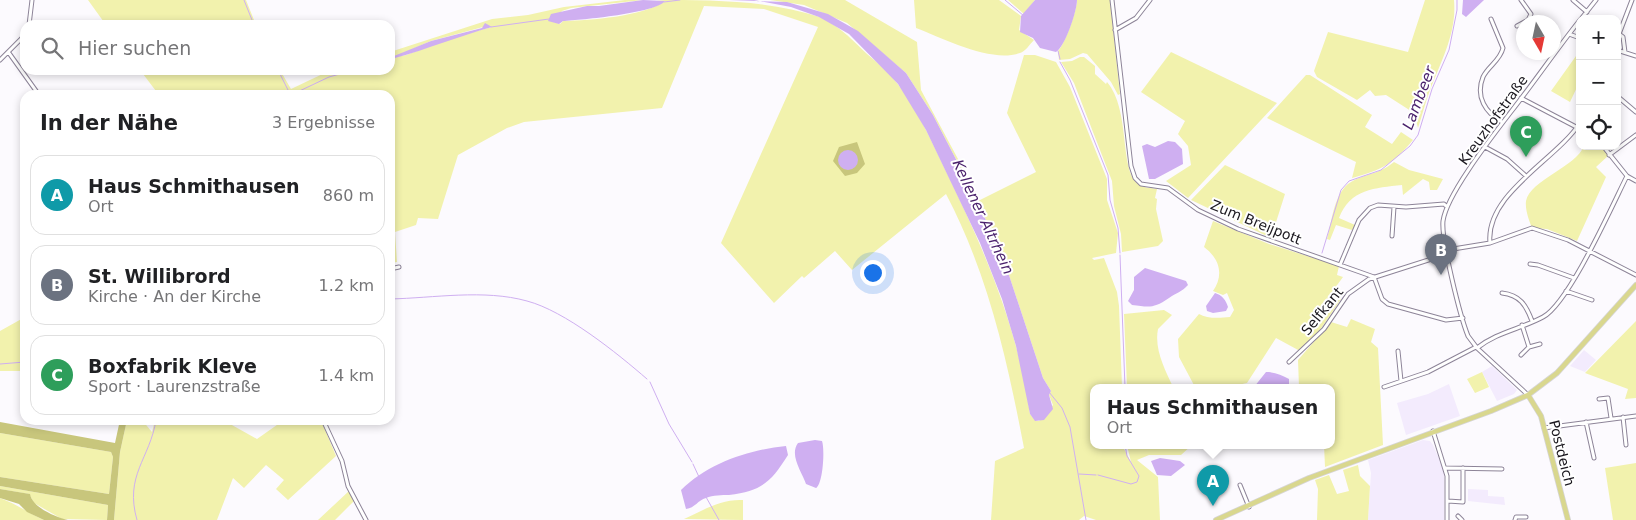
<!DOCTYPE html>
<html lang="de">
<meta charset="utf-8">
<style>
:root{--surface:#fff;--page:#f6f6f6;--text:#202124;--muted:#757577;--line:#e0e0e0;--accent:#b45309}
body{margin:0;font-family:"DejaVu Sans",sans-serif;background:var(--page);color:var(--text)}
.controls{position:absolute;right:15px;top:15px;display:grid;overflow:hidden;border-radius:10px;box-shadow:0 2px 8px #0003}
.controls button{width:45px;height:45px;display:grid;place-items:center;padding:0;border:0;border-bottom:1px solid var(--line);background:var(--surface);color:var(--text);font:25px sans-serif}
.compass{position:absolute;left:1516px;top:15px;width:45px;height:45px;border-radius:50%;background:var(--surface);box-shadow:0 2px 8px #0003;rotate:171deg}
.you{position:absolute;left:872px;top:272px;width:18px;height:18px;margin:-12px;border:4px solid #fff;border-radius:50%;background:#1a73e8;box-shadow:0 0 0 8px #1a73e833}
.badge{display:grid;place-items:center;width:32px;height:32px;border-radius:50%;background:var(--accent);color:#fff;font-size:16px;font-weight:700}
.pin{position:absolute;translate:-50% -41px;filter:drop-shadow(0 1px 2px #0008)}
.pin::after{content:'';position:absolute;top:26px;width:18px;height:15px;background:inherit;clip-path:polygon(0 0,100% 0,50% 100%)}
.popup{position:absolute;left:1090px;top:384px;width:245px;height:65px;box-sizing:border-box;display:grid;place-content:center;border-radius:10px;background:var(--surface);filter:drop-shadow(0 1px 4px #0005);font-size:16px;white-space:nowrap;color:var(--muted)}
.popup b{font-size:19px;color:var(--text)}
.popup::after{content:'';position:absolute;left:50%;top:100%;margin-left:-10px;border:10px solid transparent;border-top-color:var(--surface)}
.list{margin:0;padding:0;list-style:none}
h2{display:flex;justify-content:space-between;align-items:center;height:65px;margin:0;padding:0 20px;font-size:21px}
h2 small{font-size:16px;font-weight:400;color:var(--muted)}
.list li{display:grid;grid-template-columns:32px 1fr auto;gap:15px;align-items:center;box-sizing:border-box;height:80px;margin:0 10px 10px;padding:0 10px;border:1px solid var(--line);border-radius:15px}
.list b{display:block;font-size:19px;white-space:nowrap}
.list p{margin:0;font-size:16px;white-space:nowrap;color:var(--muted)}
.list em{font-size:16px;font-style:normal;color:var(--muted)}
.icon{flex:none;width:28px;height:28px;fill:none;stroke:currentColor;stroke-width:2;stroke-linecap:round;stroke-linejoin:round}
.map{position:relative;flex:none;width:1636px;height:520px;overflow:hidden}
.search{position:absolute;background:var(--surface);box-shadow:0 2px 8px #0003;left:20px;top:20px;width:375px;height:55px;display:flex;align-items:center;gap:12px;box-sizing:border-box;padding:0 18px;border-radius:15px;color:var(--muted);font-size:19px}
.panel{position:absolute;background:var(--surface);box-shadow:0 2px 8px #0003;left:20px;top:90px;width:375px;height:335px;border-radius:15px}
.map>svg:first-child{display:block}
</style>
<div class="map">
<svg width="1636" height="520" viewBox="0 0 1636 520">
<rect width="100%" height="100%" fill="#fcfafe"/>
<path fill="#f3ebfd" d="M1584 350 1596 360 1585 372 1570 366Z
M1492 366 1517 390 1514 394 1497 401 1482 372Z
M1449 384 1460 416 1406 435 1397 403 1428 394Z
M1423 440 1430 441 1433 445 1444 470V520H1368L1371 473 1368 460Z
M1468 489 1488 490V496L1504 497 1505 505 1468 501Z"/>
<path fill="#f2f2ad" fill-rule="evenodd" d="M88 0H246L256 25H106Z
M625 0H643L571 8 562 11 554 22 560 24 563 21C592 20 641 17 665 1L656 0C710 0 769 0 820 17 842 28 850 38 867 54 878 63 888 72 897 83 917 108 931 140 945 169 983 247 1018 327 1030 414L1036 421H1039L1053 405 1049 395 1051 391 1043 378 1001 251 960 167 933 115 906 73 847 23 804 5 770 0H845L917 42 921 90 980 200 1036 172 1007 113 1024 55H1035L1056 62 1070 87 1107 179V200L1118 233 1116 253 1092 258 1094 260 1104 258 1117 292 1119 306 1122 387H1094V445H1122L1131 462 1127 445H1192L1181 455H1149L1137 460 1158 477 1160 520H1096L1084 516 1079 520H991L995 461 1024 448C1007 359 988 274 946 194L852 270 835 251 804 278 802 276 774 303 721 243 818 27 764 9 704 6 662 108 524 122 507 128 458 155 438 219 418 218 416 225 395 232 397 262 390 263V95H159L140 70H280L291 89 331 70H390V52L492 19 528 15 564 7ZM483 27H492L458 36 406 55 394 57 431 41Z
M914 0H999L1021 16 1019 30 1034 40C1030 44 1025 52 1020 53 991 63 945 39 916 28Z
M1008 0H1035L1024 14Z
M1077 0H1110L1120 94 1118 95 1111 82 1087 54 1083 53 1070 59 1059 60 1058 51C1065 44 1077 10 1077 0Z
M1425 0H1454C1457 33 1441 61 1430 90 1425 103 1422 116 1418 128L1414 113 1386 95 1375 96 1370 90 1357 100 1317 77 1314 71 1328 32 1408 52Z
M1171 52 1277 103 1188 198 1166 181 1191 165 1188 146 1178 134 1185 121 1141 92Z
M1576 56 1580 58V81L1570 102 1551 91Z
M1080 57H1084L1095 66V74L1106 84 1107 82C1131 110 1119 170 1138 184 1143 188 1151 188 1157 189L1155 198 1157 199 1156 209 1163 241 1158 246 1122 252 1121 234 1114 206 1112 181 1074 83 1061 62 1072 61Z
M1306 75H1310L1372 115 1365 127 1392 144 1401 132 1413 140C1393 164 1382 170 1352 178L1356 162 1267 118Z
M1584 146H1600L1609 155 1596 167 1606 177 1577 241 1547 229 1532 228C1529 220 1525 210 1526 201 1530 180 1576 167 1584 146Z
M1394 162 1409 170 1443 179 1437 190H1430L1429 182 1423 179 1403 195 1402 185C1375 188 1350 189 1339 218L1355 225 1352 230 1336 225 1330 240 1327 239C1332 221 1334 192 1351 182 1366 173 1378 175 1394 162Z
M1225 165 1285 194 1271 238 1191 200Z
M1213 221 1269 244 1339 266 1337 275 1343 277 1332 292 1341 299 1318 333 1300 351 1276 338 1247 383 1228 387H1195L1179 357 1178 339 1199 314C1207 319 1220 318 1230 317L1234 310 1227 293 1223 295 1213 291C1224 275 1220 259 1204 247Z
M1164 310 1172 315 1158 329C1154 349 1165 370 1173 387H1127L1124 314Z
M25 317V371H0V331Z
M1351 319 1375 329 1371 342 1378 348 1383 445 1325 467 1324 445H1332V387H1299L1298 360 1331 322 1347 327Z
M1636 321V398L1625 399 1628 389 1585 373Z
M1482 372 1489 387 1475 393 1467 379Z
M127 420H142L152 432 155 420H223L257 439 284 420H321L336 456 288 500 276 489 284 480 266 465 244 488 233 478 217 520H114L120 452Z
M0 433 111 452 113 457 109 494 0 477Z
M1636 463V520H1613L1605 468Z
M1358 465 1360 476 1370 486 1368 520H1317L1318 489 1315 480 1329 475 1337 494 1349 491 1343 470Z
M0 486 108 505 107 520 62 519 34 503 29 494 0 489Z
M349 491 354 501 335 520H318Z
M0 498C16 504 29 513 44 520H0Z
M743 500V520L684 519C704 510 720 499 743 500Z"/>
<path fill="#c8c67c" d="M857 142 865 164 857 173 845 176 833 161 839 147Z
M120 420H127L120 452 114 520H107L108 505 0 486V477L109 494 113 457 111 452 0 433V422L115 443Z
M0 489 30 494C32 507 55 517 68 520H44L27 512 19 504 0 498Z"/>
<path fill="#cfaff1" d="M643 0 665 1C656 13 581 20 563 21L559 24 548 21 551 14 587 6H599Z
M729 0 787 2 828 14 858 31 906 73 933 115 960 167 1001 251 1043 378 1051 391 1049 395 1053 409 1044 420 1035 421 1030 414 1016 346 1002 299 980 243 926 130 898 84 849 34 819 17 791 7 754 0Z
M1035 0H1077C1077 11 1065 47 1056 52L1040 48 1033 38 1020 32 1021 16Z
M1463 0H1484L1466 17 1462 14Z
M485 23 492 27C459 36 428 49 395 58L394 56 431 41 482 28Z
M1168 141 1175 142 1182 149 1183 164 1155 179H1149L1142 146 1147 144 1155 147Z
M838 160a10 10 0 1 1 20 0a10 10 0 1 1-20 0Z
M1145 268 1186 281 1188 285C1182 292 1176 293 1169 298 1153 309 1149 307 1132 305L1128 301 1134 290V277Z
M1215 293C1222 295 1226 300 1228 307L1226 311 1213 313 1207 311 1206 306Z
M1266 372C1275 372 1282 375 1289 379V387H1254Z
M815 440 822 441C825 449 823 484 816 488L806 484C802 472 789 455 798 443Z
M786 446 788 455C771 482 762 491 729 495 722 495 713 495 706 498 698 500 695 508 686 509L681 490C709 463 748 450 786 446Z
M1160 458 1180 461 1185 465 1171 476 1157 475 1151 461Z"/>
<g fill="none" stroke-linecap="round" stroke-linejoin="round">
<path stroke="#cfaff1" stroke-width="1" d="M244 0 254 25
M1005 0 1024 16
M664 2 680 0
M491 27 549 19
M1058 51 1060 59
M1060 62 1070 80 1108 175 1110 200 1118 228 1120 253
M278 70 290 94
M291 95 329 77 354 70
M1322 253 1341 190 1349 181 1381 170 1410 146 1418 135 1432 89 1449 50 1457 10V0
M1120 255 1125 387
M390 299C434 298 484 289 527 301 565 311 617 353 647 379
M0 364 25 362
M650 382 669 424 692 462
M1049 392 1062 408 1070 427 1086 520
M693 464 699 477
M1079 474 1096 475
M1098 475 1131 484 1137 482 1139 476 1127 456 1125 445
M706 497 719 520
M137 520C124 475 150 459 156 420"/>
<defs>
<path id="minor" d="M1112 0 1131 166 1135 178 1141 184 1168 188 1198 210 1238 229 1374 277
M1573 0 1587 12
M1491 19 1503 48C1500 61 1488 66 1483 77 1475 97 1486 113 1502 122
M1581 19 1596 0
M29 25 32 0
M1517 26 1528 20 1531 14 1521 0
M1115 30 1136 18 1150 0
M1569 34 1580 38
M1617 50 1636 56
M1625 52 1623 37 1619 34 1632 0
M9 53 39 95
M0 60 25 35
M1617 96 1636 112
M1521 98 1580 129
M1603 146 1627 176 1636 181
M1485 147 1507 159 1526 176
M1609 155 1636 135
M1392 236 1394 207
M1490 243C1485 194 1556 160 1580 123
M1429 244 1444 241
M1447 250 1490 243 1532 228 1568 240 1636 275
M1530 264 1538 265 1574 278
M1340 265 1359 220 1370 208 1378 205 1406 207 1444 204 1447 207
M390 269 399 267
M1374 277 1382 299 1388 304 1446 320 1463 318
M1566 291 1592 300
M1502 293C1520 295 1526 305 1532 321
M1529 347 1540 344
M1477 348C1497 332 1521 329 1543 317 1569 303 1612 206 1627 176
M1398 351 1401 381
M1521 355 1529 347 1522 325
M1289 362 1324 329 1348 294 1369 279 1447 254
M1384 387 1428 372 1476 347
M1528 395 1477 348 1468 336C1460 316 1441 240 1443 221 1447 191 1503 123 1523 96 1542 71 1560 45 1580 20
M1599 399 1608 398 1611 418
M1623 417 1626 445
M323 420 342 461 348 486 366 520
M1586 422 1594 458
M1544 428 1636 416
M1433 431 1447 476V520
M1446 468 1502 469
M1240 485 1249 507
M1448 501 1463 502V468
M1458 516 1462 520
M1515 520 1516 517H1526"/>
<path id="major" d="M1528 395 1541 416 1568 520
M1216 520 1309 478 1491 411 1528 395 1557 373 1636 285"/>
</defs>
<use href="#minor" stroke="#8d8498" stroke-width="5"/>
<use href="#major" stroke="#d6d5d6" stroke-width="6"/>
<use href="#minor" stroke="#fff" stroke-width="3"/>
<use href="#major" stroke="#d9d78e" stroke-width="4.5"/>
</g>
<g text-anchor="middle" dominant-baseline="central" stroke-width="4" stroke-linejoin="round" paint-order="stroke">
<g font-size="14" fill="#1a171e" stroke="#fff">
<text transform="translate(1493 120) rotate(-54)">Kreuzhofstraße</text>
<text transform="translate(1256 222) rotate(22)">Zum Breijpott</text>
<text transform="translate(1322 311) rotate(-51)">Selfkant</text>
<text transform="translate(1562 453) rotate(76)">Postdeich</text>
</g>
<g font-size="15" font-style="italic" fill="#4b226d" stroke="#fff">
<text transform="translate(1419 98) rotate(-69)">Lambeer</text>
<text transform="translate(983 217) rotate(65)">Kellener Altrhein</text>
</g>
</g>
</svg>
<div class="controls">
<button>+</button>
<button>−</button>
<button><svg class="icon" aria-label="locate" viewBox="0 0 24 24"><circle cx="12" cy="12" r="6"/><path d="M12 2v4M12 18v4M2 12h4M18 12h4"/></svg></button>
</div>
<svg class="compass" viewBox="-18 -18 36 36"><path d="M0-13l5 13h-10z" fill="#e53935"/><path d="M0 13l5-13h-10z" fill="#757577"/></svg>
<div class="you"></div>
<div class="pin badge" style="left:1213px;top:506px;background:#0f9aa8">A</div>
<div class="popup"><b>Haus Schmithausen</b>Ort</div>
<div class="pin badge" style="left:1441px;top:275px;background:#6b7280">B</div>
<div class="pin badge" style="left:1526px;top:157px;background:#2e9e5b">C</div>
<div class="search"><svg class="icon" aria-label="search" viewBox="0 0 24 24"><circle cx="10" cy="10" r="6"/><path d="M15 15l6 6"/></svg>Hier suchen</div>
<section class="panel">
<h2>In der Nähe<small>3 Ergebnisse</small></h2>
<ul class="list">
<li><span class="badge" style="background:#0f9aa8">A</span><div><b>Haus Schmithausen</b><p>Ort</p></div><em>860 m</em></li>
<li><span class="badge" style="background:#6b7280">B</span><div><b>St. Willibrord</b><p>Kirche · An der Kirche</p></div><em>1.2 km</em></li>
<li><span class="badge" style="background:#2e9e5b">C</span><div><b>Boxfabrik Kleve</b><p>Sport · Laurenzstraße</p></div><em>1.4 km</em></li>
</ul>
</section>
</div>
